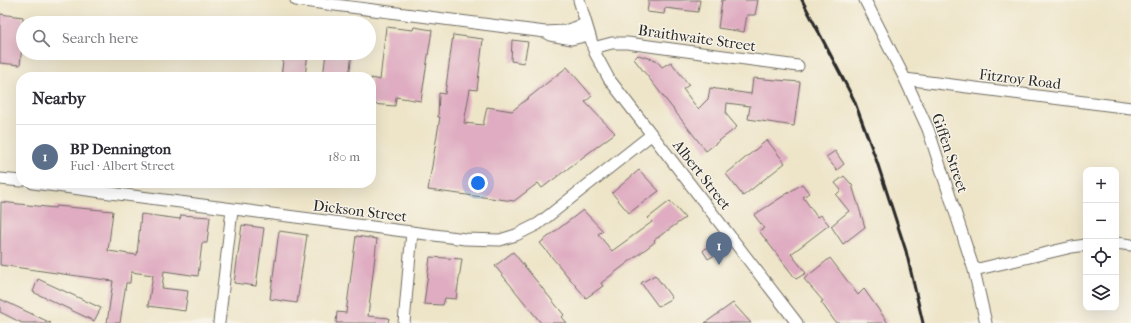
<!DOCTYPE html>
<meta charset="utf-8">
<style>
:root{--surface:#fff;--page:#f2f2f3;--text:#2b2b33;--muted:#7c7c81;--line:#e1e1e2;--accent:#7c3aed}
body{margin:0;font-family:"IM FELL French Canon",serif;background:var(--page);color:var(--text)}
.controls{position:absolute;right:12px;bottom:12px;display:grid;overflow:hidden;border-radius:8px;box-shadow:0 4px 16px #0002}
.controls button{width:36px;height:36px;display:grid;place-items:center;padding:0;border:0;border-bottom:1px solid var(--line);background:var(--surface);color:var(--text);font:20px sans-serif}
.you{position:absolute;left:478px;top:183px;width:14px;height:14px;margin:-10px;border:3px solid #fff;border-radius:50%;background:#1a73e8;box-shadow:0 0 0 6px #1a73e833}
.badge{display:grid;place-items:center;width:26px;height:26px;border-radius:50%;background:var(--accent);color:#fff;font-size:13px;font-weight:700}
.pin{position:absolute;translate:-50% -33px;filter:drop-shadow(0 1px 2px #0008)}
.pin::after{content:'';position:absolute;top:21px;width:14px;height:12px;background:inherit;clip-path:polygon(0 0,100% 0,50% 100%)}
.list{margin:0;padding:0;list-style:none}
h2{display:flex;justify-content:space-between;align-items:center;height:52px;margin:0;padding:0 16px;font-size:17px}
h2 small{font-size:13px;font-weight:400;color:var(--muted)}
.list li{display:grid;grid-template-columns:26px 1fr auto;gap:12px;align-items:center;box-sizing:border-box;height:64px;padding:0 16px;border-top:1px solid var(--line)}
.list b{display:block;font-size:15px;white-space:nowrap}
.list p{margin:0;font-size:13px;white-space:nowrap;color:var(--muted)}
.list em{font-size:13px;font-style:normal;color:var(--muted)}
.icon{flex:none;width:22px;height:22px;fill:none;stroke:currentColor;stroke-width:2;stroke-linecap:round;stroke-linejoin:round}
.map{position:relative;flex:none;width:1131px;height:323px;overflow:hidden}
.search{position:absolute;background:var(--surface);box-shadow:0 4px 16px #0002;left:16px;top:16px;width:360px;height:44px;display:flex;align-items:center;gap:10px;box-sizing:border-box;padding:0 14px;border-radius:22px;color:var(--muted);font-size:15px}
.panel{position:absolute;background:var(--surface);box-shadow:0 4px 16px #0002;left:16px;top:72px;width:360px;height:116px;border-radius:16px}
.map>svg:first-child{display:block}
</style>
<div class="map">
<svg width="1131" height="323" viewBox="0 0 1131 323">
<rect width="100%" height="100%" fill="#f7f3e8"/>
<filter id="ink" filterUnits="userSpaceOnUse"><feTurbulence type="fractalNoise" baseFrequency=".025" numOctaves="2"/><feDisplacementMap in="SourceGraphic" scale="8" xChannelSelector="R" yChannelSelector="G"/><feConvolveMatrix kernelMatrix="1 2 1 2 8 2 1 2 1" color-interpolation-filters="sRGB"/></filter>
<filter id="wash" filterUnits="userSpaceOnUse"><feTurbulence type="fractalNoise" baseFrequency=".012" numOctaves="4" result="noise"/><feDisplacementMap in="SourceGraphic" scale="16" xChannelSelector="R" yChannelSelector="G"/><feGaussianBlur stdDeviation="0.9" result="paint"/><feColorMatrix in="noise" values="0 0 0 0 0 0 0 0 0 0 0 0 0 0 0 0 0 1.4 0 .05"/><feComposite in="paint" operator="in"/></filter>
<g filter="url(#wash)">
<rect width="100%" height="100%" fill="#eee5c9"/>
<g id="blocks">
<path fill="#dfacc1" d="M649 0H700L698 12 665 8 664 14 647 12Z
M722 0H758L755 15H747L744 32 718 28Z
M0 14 23 17V37L20 65 0 63Z
M386 27 413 30 414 27 432 30 421 101 396 97 395 106 371 104V78L380 80Z
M453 35 483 39 477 90 470 89 464 123 483 125 487 107 512 111 567 67 592 96 585 102 615 133 542 188 538 183 514 201 428 190 440 117H438L439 93 445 94Z
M512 40 528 42 524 63 511 61Z
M284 53H308L305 77H281Z
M326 53H352L349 77H323Z
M638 55 656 60 662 67 671 62 689 85 683 89 698 109 708 99 710 88 751 94 753 78 800 82 794 126 748 119 750 106 727 103 726 114 737 127 706 151 634 59Z
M767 140 785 163 743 196 726 174Z
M835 151 844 164 837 170 826 157Z
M639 170 659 191 629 213 612 193Z
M844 176 852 185 865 227 843 244 831 226 849 211 836 195 841 190 835 183Z
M802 184 809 193 803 197 817 217 821 215 829 225 791 254 806 273 796 279 759 231 764 228 754 215Z
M670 201 685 218 654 240 655 242 601 283 603 286 586 298 540 243 583 210 603 231 598 234 612 251 652 222 648 218Z
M1 202 55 208 56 206 113 211 108 251 137 255 141 214 180 219 181 215 210 217 207 243H202L198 276 164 271 162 288 188 291 185 311 148 306 153 275 131 272 130 283H126L120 323H107L113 281 0 265Z
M242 225 264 228 256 286 234 283Z
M279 231 307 235 297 303 270 299Z
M356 236 377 239 368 316 389 318 388 323H336L337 312 346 313Z
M712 242 720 252 708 259 703 251Z
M513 252 564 315 562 317 567 323H541L495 266Z
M430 257 462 259 456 299 445 298 443 305 424 304Z
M830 258 858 295 864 289 888 323H836L821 302 823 301 804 279Z
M655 275 672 298 658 306 641 283Z
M38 279 101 308 94 321 33 292Z
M0 299 51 323H22L0 312Z
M733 303 751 323H705Z"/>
</g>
</g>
<g filter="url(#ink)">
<use href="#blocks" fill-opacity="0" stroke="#6f6c62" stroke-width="1"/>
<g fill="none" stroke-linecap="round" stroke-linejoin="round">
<defs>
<path id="minor" d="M296 0 545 32 565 31 586 24
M579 0 595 53 609 79 797 323
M865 0 905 79 928 129 974 270 986 323
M550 35 572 39 589 35
M593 48 612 43H627L798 66
M905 79 1131 108
M0 179 21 181
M33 183 465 239 500 240 516 235 538 224 651 135
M1116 243 1131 245
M974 270 1072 247 1086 245
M219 323 232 210
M404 323 412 232"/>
</defs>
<use href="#minor" stroke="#6f6c62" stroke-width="13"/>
<use href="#minor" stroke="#fff" stroke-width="11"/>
<path stroke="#2b2b2b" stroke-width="3" d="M802 0 854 100 877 162 906 251 923 323"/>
</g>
</g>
<g text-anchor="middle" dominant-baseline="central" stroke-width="3" stroke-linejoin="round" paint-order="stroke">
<g font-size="15" fill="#2b2b2b" stroke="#f7f3e8">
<text transform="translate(697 38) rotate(8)">Braithwaite Street</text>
<text transform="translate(1020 79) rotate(7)">Fitzroy Road</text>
<text transform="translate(950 153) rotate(71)">Giffen Street</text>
<text transform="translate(702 175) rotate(52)">Albert Street</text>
<text transform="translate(360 211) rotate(7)">Dickson Street</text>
</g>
</g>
</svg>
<div class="controls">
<button>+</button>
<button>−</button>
<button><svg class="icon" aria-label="locate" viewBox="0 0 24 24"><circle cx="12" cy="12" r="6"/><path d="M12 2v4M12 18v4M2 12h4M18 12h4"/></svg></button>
<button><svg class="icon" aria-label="layers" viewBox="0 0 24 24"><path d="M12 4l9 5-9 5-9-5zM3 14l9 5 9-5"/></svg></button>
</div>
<div class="you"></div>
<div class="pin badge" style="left:719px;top:265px;background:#5c6f8a">1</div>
<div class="search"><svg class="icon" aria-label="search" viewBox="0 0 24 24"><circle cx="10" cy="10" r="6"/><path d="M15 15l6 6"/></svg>Search here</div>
<section class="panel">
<h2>Nearby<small></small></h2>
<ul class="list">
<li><span class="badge" style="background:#5c6f8a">1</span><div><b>BP Dennington</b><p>Fuel · Albert Street</p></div><em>180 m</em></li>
</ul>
</section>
</div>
